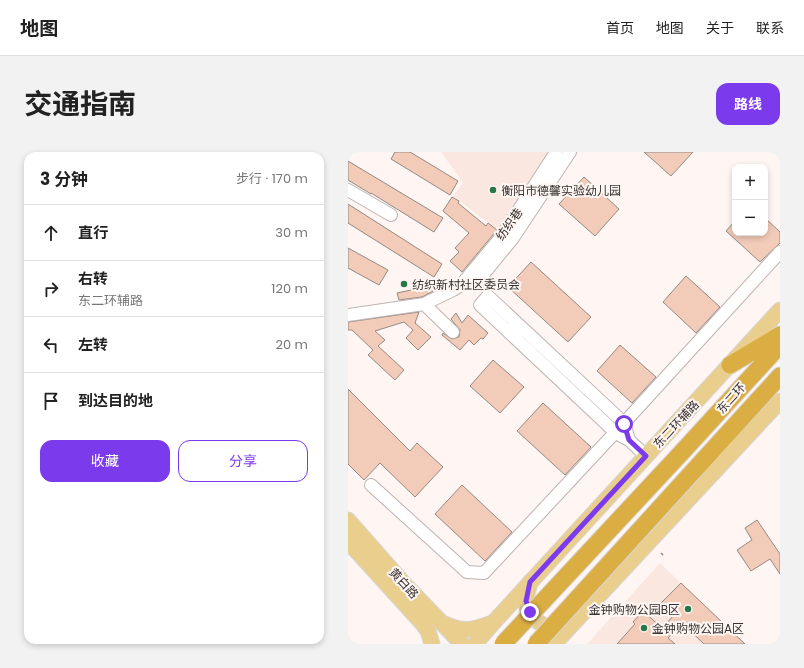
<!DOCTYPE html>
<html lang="zh">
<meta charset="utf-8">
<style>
:root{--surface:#fff;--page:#f2f2f2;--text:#222;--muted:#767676;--line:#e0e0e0;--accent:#7c3aed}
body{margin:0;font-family:Poppins,"Noto Sans SC",sans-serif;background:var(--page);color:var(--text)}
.controls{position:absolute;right:12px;top:12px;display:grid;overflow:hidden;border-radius:8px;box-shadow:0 2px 6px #0003}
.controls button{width:36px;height:36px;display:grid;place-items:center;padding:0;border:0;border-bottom:1px solid var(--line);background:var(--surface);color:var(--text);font:20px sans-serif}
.stop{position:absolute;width:12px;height:12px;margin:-9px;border:3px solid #7c3aed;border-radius:50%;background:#fff}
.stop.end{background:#7c3aed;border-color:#fff;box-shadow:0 1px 4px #0008}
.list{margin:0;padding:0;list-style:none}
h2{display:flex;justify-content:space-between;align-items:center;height:52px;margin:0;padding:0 16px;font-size:17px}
h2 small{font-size:13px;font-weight:400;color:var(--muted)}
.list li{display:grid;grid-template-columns:26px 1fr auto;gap:12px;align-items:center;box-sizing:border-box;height:56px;padding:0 16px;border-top:1px solid var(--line)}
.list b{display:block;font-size:15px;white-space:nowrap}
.list p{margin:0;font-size:13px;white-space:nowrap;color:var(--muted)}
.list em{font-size:13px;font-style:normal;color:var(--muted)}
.actions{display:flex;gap:8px;padding:12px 16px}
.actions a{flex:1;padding:9px 0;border:1px solid var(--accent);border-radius:12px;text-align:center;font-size:14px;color:var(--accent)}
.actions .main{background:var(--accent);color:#fff}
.icon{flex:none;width:22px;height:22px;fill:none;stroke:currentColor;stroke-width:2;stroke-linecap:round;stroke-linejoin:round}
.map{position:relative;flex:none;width:432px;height:492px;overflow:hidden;border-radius:12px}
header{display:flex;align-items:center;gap:24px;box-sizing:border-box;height:56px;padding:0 20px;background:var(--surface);border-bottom:1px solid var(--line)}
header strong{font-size:19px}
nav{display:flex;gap:22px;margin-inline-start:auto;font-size:14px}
.intro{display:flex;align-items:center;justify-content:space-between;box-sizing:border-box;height:96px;padding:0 24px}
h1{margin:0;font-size:28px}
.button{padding:10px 18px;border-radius:12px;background:var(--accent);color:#fff;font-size:14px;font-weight:700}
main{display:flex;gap:24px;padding:0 24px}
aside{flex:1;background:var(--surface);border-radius:12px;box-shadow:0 2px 6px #0003}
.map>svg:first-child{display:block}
</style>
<header>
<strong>地图</strong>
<nav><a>首页</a><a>地图</a><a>关于</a><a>联系</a></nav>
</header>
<div class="intro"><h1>交通指南</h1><a class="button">路线</a></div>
<main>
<aside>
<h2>3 分钟<small>步行 · 170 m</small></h2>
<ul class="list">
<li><svg class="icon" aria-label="ahead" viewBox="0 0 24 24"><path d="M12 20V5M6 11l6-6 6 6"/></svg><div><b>直行</b></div><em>30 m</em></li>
<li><svg class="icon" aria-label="right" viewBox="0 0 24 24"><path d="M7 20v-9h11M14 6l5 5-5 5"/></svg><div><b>右转</b><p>东二环辅路</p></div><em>120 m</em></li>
<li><svg class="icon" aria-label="left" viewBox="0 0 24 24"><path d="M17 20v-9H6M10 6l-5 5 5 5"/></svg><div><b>左转</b></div><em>20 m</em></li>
<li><svg class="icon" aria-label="arrive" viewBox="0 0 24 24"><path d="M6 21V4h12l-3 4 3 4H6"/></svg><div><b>到达目的地</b></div></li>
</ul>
<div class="actions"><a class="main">收藏</a><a>分享</a></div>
</aside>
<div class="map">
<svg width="432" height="492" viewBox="0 0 432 492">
<rect width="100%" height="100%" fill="#fff6f3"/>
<path fill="#fae8e0" d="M93 0H203L152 80 105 44 115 31Z
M312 411 333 431 397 492H239Z"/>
<path fill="#f2cbb9" stroke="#938985" d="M47 0H62L110 29 102 43 43 7Z
M296 0H345L323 24Z
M0 9 95 66 86 80 23 41V42L0 28Z
M236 25 271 57 247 84 211 52Z
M104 45 111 49 110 51 138 74 140 71 149 78 114 120 102 109 111 100 107 96 121 81 95 59Z
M0 52 94 112 86 125 0 71Z
M417 66 432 80V91L412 110 378 79 387 69V81H417Z
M0 96 40 118 31 133 0 116Z
M183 110 243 165 220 190 160 135Z
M338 124 372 155 348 181 315 150Z
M86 133 87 138 74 145 51 148 49 141Z
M71 160 67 171 83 185 70 198 58 186 65 178 56 170 27 179 37 188 30 194 56 218 47 228 20 203 25 198 4 178H0V170Z
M108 161 114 171 120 163 140 181 135 187 133 186 126 193 121 188 112 198 94 183 95 181 104 187 111 185 112 178 103 167Z
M272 193 308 225 284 251 249 219Z
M145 208 176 235 152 261 122 234Z
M0 237 62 299 69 291 95 315 67 345 32 311 16 328 0 312Z
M195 251 243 295 217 323 169 279Z
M114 333 164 380 137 409 87 362Z
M409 368 432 402V422L422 407 403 419 389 398 404 388 397 376Z
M333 431 397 492H356L334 471 320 486 327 492H269L287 472 285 470 295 459 314 476 326 463 313 451Z"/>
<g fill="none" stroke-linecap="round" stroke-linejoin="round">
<defs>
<path id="minor" d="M0 38 43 63
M119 126 128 128 133 125 165 86 222 0
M76 152 105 180
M0 163 76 152 105 138 113 133 154 84 208 0
M281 288 276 271 140 144 132 153 268 281 281 288 298 304
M23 333 119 420 136 421 276 271 432 100"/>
<path id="major" d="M0 368 59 435 114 492
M0 377 5 395 74 471 80 479 84 492
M182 430C181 436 178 443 178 449 179 466 198 479 214 476
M97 472C117 481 124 478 144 471
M127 492 145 471 432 158
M206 492 432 249"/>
<path id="highway" d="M382 213 432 183
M335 299 432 193
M350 314 432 224"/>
</defs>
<use href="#minor" stroke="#bdb3af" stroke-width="14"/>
<use href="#major" stroke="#d7d6d6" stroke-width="17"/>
<use href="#highway" stroke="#d7d6d6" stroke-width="19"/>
<path stroke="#958f8d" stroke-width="1.5" stroke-dasharray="3 3" stroke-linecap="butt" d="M313 401 317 405"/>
<use href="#minor" stroke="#fff" stroke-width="12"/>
<use href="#major" stroke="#e9ce8e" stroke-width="15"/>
<use href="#highway" stroke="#daae43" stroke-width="17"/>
<defs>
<path id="highway-bridge" d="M155 492 335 299
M188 492 350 314"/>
</defs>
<use href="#highway-bridge" stroke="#d7d6d6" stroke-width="19" stroke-linecap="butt"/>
<use href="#highway-bridge" stroke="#daae43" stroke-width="17"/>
</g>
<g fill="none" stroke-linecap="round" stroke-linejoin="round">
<path stroke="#7c3aed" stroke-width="5" d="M182 460 178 449 182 430 298 304 281 288 276 272"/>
</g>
<g fill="#267849" stroke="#fff6f3" stroke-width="1.5">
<circle cx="145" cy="38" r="4"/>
<circle cx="56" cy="132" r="4"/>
<circle cx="340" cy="457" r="4"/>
<circle cx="296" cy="476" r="4"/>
</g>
<g text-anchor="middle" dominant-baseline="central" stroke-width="4" stroke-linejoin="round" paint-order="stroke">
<g font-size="12" fill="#363231" stroke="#fff6f3" text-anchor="start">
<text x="153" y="38">衡阳市德馨实验幼儿园</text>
<text x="64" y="132">纺织新村社区委员会</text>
<text x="332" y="457" text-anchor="end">金钟购物公园B区</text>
<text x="304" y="476">金钟购物公园A区</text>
</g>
<g font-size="12" fill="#363231" stroke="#fff6f3">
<text transform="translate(161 72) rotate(-55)">纺织巷</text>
<text transform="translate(383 246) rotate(-48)">东二环</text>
<text transform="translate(328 272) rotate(-47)">东二环辅路</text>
<text transform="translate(56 431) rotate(48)">黄白路</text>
</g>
</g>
</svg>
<div class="controls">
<button>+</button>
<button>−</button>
</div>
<div class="stop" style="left:276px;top:272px"></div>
<div class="stop end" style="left:182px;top:460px"></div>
</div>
</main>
